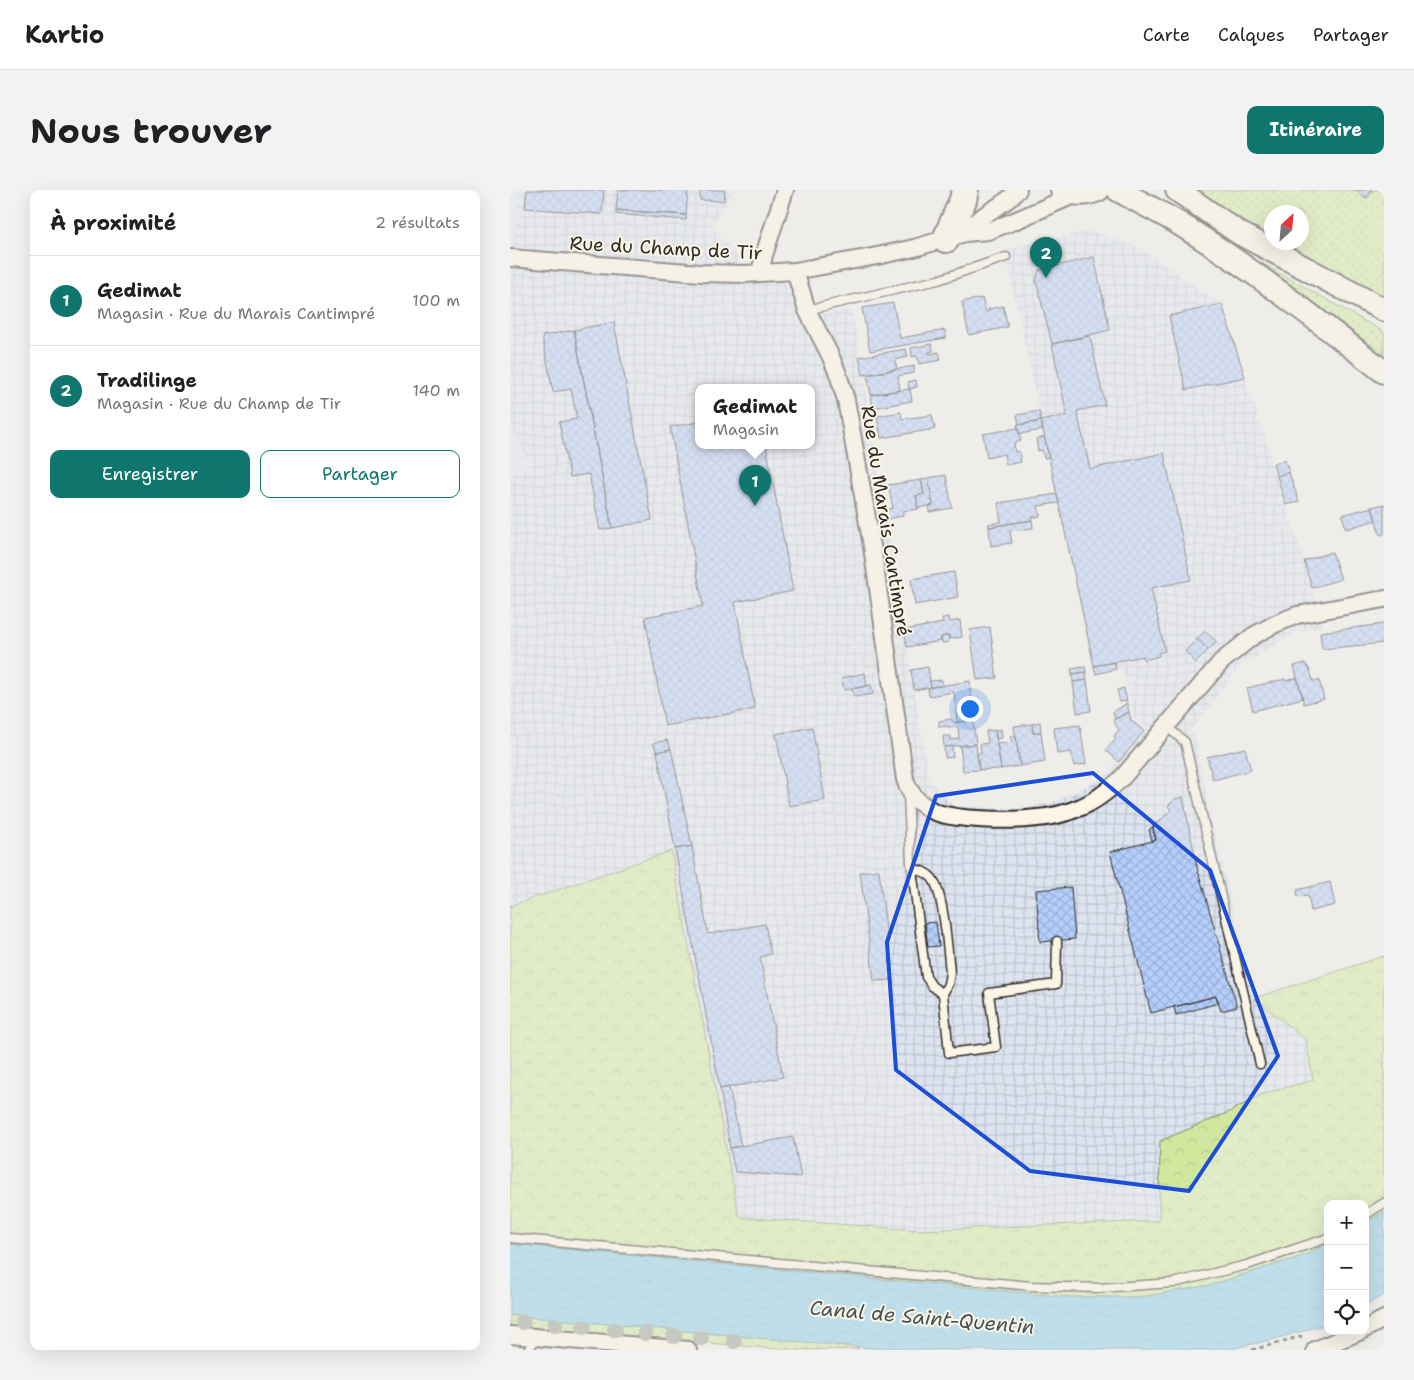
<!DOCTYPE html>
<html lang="fr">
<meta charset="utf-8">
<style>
:root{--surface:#fff;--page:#f2f2f2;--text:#202124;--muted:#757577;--line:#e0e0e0;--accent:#0f766e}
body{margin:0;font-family:"Shantell Sans",sans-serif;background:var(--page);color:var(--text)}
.controls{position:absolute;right:15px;bottom:15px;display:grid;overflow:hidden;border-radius:10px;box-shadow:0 5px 20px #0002}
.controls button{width:45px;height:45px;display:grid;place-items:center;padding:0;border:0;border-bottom:1px solid var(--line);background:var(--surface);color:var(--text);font:25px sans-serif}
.compass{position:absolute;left:754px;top:15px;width:45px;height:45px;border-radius:50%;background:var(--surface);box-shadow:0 5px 20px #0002;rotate:26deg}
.you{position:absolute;left:459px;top:518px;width:18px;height:18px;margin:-12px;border:4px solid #fff;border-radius:50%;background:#1a73e8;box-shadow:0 0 0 8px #1a73e833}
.badge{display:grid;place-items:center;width:32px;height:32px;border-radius:50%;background:var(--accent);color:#fff;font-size:16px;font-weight:700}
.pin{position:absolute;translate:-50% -41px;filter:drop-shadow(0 1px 2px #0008)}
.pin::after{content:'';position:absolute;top:26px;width:18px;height:15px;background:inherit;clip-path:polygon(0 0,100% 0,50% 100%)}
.popup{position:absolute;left:185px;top:194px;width:120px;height:65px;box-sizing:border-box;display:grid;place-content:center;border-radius:10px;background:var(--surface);filter:drop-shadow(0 1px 4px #0005);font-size:16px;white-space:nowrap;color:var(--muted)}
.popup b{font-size:19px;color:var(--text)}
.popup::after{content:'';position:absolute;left:50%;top:100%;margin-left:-10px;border:10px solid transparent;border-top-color:var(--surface)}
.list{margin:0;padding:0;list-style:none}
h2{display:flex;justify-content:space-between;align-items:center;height:65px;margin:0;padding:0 20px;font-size:21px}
h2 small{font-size:16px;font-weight:400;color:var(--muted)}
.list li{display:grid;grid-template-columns:32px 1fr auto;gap:15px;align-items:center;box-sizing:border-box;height:90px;padding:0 20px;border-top:1px solid var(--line)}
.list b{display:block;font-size:19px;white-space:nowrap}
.list p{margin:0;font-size:16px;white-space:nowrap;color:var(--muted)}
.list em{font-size:16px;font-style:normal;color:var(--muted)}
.actions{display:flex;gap:10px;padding:15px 20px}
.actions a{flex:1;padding:11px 0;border:1px solid var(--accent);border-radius:10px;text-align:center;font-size:18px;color:var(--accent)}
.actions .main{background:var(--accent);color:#fff}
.icon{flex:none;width:28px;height:28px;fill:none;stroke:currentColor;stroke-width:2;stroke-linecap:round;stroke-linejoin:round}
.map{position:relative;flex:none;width:874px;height:1160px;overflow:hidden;border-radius:10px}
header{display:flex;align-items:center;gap:30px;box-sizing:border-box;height:70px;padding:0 25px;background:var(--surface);border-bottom:1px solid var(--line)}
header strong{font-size:24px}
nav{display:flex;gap:28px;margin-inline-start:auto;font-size:18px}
.intro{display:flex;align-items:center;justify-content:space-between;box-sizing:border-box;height:120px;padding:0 30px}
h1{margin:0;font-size:35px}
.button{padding:12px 22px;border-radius:10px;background:var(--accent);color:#fff;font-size:18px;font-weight:700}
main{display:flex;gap:30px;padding:0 30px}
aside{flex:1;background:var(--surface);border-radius:10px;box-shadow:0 5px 20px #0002}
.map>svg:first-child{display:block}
</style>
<header>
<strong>Kartio</strong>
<nav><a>Carte</a><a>Calques</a><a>Partager</a></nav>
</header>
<div class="intro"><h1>Nous trouver</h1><a class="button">Itinéraire</a></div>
<main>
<aside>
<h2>À proximité<small>2 résultats</small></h2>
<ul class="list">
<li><span class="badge">1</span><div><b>Gedimat</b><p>Magasin · Rue du Marais Cantimpré</p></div><em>100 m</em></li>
<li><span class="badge">2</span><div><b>Tradilinge</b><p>Magasin · Rue du Champ de Tir</p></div><em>140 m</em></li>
</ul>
<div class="actions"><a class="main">Enregistrer</a><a>Partager</a></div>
</aside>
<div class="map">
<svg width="874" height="1160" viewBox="0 0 874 1160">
<defs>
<pattern id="industrial-grid" width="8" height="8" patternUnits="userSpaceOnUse" patternTransform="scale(1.25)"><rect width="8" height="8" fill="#dde4ef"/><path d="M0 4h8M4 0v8" fill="none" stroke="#bec4cd"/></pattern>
<pattern id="grass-dots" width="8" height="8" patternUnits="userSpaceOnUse" patternTransform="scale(1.25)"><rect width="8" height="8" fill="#d0e89e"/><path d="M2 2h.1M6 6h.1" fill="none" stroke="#b3c788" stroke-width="1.8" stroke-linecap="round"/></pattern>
<pattern id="forest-crowns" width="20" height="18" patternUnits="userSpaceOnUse" patternTransform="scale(1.25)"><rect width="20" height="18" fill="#d0e89e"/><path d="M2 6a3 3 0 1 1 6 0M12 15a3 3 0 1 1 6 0" fill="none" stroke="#b3c788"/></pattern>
<pattern id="water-ripples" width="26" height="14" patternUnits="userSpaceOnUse" patternTransform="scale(1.25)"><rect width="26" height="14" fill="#88cde9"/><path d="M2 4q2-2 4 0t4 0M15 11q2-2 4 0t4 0" fill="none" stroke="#76b0c8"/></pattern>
<pattern id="building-cross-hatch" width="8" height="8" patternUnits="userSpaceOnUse" patternTransform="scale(1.25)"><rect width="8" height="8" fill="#b5cefc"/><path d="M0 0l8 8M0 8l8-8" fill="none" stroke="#9cb1d8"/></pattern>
</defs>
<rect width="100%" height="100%" fill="#eeedea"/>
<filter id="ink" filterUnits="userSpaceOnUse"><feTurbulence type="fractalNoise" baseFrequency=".02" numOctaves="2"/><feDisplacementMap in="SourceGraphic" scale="10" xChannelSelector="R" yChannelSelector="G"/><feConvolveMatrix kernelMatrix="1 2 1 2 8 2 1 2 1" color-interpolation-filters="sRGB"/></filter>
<g filter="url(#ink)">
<path fill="#dde4ef" d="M0 0H9L1 95H0Z
M0 232 21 277 0 286Z"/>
<path fill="url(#industrial-grid)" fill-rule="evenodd" d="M9 0H225L201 36 243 86 270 89 306 125 342 119 419 590 443 616 510 619 542 613 592 589 637 539 623 527 613 479 585 485 495 60 579 41 628 57 712 114 794 371 813 437 785 443 730 476 683 537 699 619 744 808 796 850 804 890 753 904 717 923 678 1050 617 1059 229 1027 161 661 0 716V286L20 277 0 232V95ZM189 197H301V255H189Z"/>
<path fill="url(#grass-dots)" stroke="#7e8a64" d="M687 0H845L858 8 863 0H874V112L765 53 792 52V22H762L761 51 711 18Z
M750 72 874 142V165Z
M0 1125 348 1157V1159L280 1160 0 1136Z"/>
<path fill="url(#forest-crowns)" stroke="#7e8a64" d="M161 661 229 1027 409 1040 649 1031 650 951 717 923 753 904 803 890 796 850 744 808 874 766V1022L855 1033V1014H818V1053L793 1066 701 1095 631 1107H557L0 1054V716Z"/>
<path fill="url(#water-ripples)" stroke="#638c9d" d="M874 1022V1105L855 1115V1033Z
M818 1053V1134L761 1150 716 1160H410L375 1157 372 1159 0 1125V1054L557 1107H631L701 1095 793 1066Z"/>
<path fill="url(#building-cross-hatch)" stroke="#2b2b2b" d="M17 0H94L92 24 15 18Z
M108 0H178L176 25 106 20Z
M190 0H215L214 11 190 10Z
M844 0H862L856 8Z
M106 20 176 25V30L106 24Z
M584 67 600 140 542 154 526 91 529 80Z
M472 108 476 122 479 121 478 119 493 116 498 137 459 145 452 112Z
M383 113 390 148 435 140 436 148 360 161 352 118Z
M712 114 735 187 676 200 659 126Z
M104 132 142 330 102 338 64 140Z
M64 140 102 338 90 340 79 284 60 287 49 232 67 229 61 199 43 202 32 146Z
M580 146 595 215 567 221 580 279 654 263 681 390 641 398 655 461 648 463 649 466 634 470 633 466 584 476 531 231 557 225 542 154Z
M422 154 423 161 419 162V164L429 162 431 170 409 174 407 166 402 167 401 158Z
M396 159 398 167 385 170 387 179 353 185 349 167Z
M404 176V183L388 186 390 200 361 205 357 185Z
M406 190 407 197 399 199 398 192Z
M400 199 402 211 363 218 361 205Z
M529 221 531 231 509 235 507 225Z
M391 222 392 229 422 225 425 239 371 248 367 226Z
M531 231 533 240 509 244 507 235Z
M189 232V255H256L283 401 225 412 245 519 155 536 135 427 193 416 160 237Z
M508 238 511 251 504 253 505 262 509 261 511 272 496 275 494 264 477 268 473 244Z
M534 247 539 267 534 268 532 260 528 261 526 249Z
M775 270 779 282 767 286 763 274Z
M779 282 789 312 776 315 767 286Z
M436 285 442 318 419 322V316L423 315 418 288Z
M418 288 423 315 408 318 406 306 414 304 411 290Z
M411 290 414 304 406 306 408 319 393 321V326L376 329 375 320 383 318 378 295Z
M547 304 549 313 528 316 530 326 521 328 522 330 479 337 478 334 491 332 488 313Z
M874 314V344L870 345 862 317Z
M862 317 866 330 836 339 832 325Z
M522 330 523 338 500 341 502 353 481 356 479 337Z
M822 362 831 389 802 398 794 371Z
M444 382 448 407 405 415 401 389Z
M439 427 440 432 450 430 452 447 439 449V445L431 447V451L397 457 394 440 433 433 432 428Z
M874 434V453L812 459 810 442Z
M480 437 487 488 467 490 460 440Z
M695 441 707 452 698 460 687 449Z
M439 445V452L432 453 431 447Z
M687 449 698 460 686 473 675 461Z
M605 472 606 479 586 484 584 476Z
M795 473 800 480 803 491 809 490 814 509 794 514 784 476Z
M418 477 421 497 404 500 401 480Z
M575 477 576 482 562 484 561 479Z
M576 482 577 490 563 492 562 484Z
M355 483 357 496 334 500 332 488Z
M787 488 793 508 743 521 737 498 775 489V491Z
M432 490 433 495 421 497 420 491Z
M577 490 581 521 567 523 563 492Z
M460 491 463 530 447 532 444 502 419 506 418 498Z
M361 495 363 504 344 507 342 499Z
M614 498 617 511 610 512 607 500Z
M617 513 619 522 605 529 603 522Z
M619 522 621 530 634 541 609 572 596 560 606 549 604 546 609 540 603 530Z
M441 529 444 533 463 530 466 554 434 557 433 546H441V550L449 549 448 537 439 538V536L429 537V531Z
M530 532 531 542 523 543 522 534Z
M522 534 523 543 531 542 535 572 510 576 504 536Z
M570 535 576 574 564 576 561 562 547 564 544 538Z
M302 537 315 610 279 616 266 544Z
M491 539 492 548 486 549 485 540Z
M485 540 491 579 469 580 467 564 471 563 470 554 478 553 476 541Z
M500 546H506L510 576 491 579 487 554 502 552Z
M157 550 161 559 147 562 143 553Z
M466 554 469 580 453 581 450 556Z
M442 556 443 567 435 568 434 557Z
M735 558 741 580 703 590 697 567Z
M161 559 182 656 165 659 147 562Z
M673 607 687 677 727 817 711 821 706 806 641 823 600 662 646 650 643 638 661 620 658 616 665 609Z
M647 632 643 638 646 650 642 651 639 640Z
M182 656 198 744 255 734 261 764 250 767 273 887 210 899 165 659Z
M369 680 382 790 364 791 350 682Z
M820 692 825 715 801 721 798 705 788 707 787 700Z
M561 697 565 749 530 752 526 700Z
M426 732 429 756 418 757 415 733Z
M706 806 708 813 666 825 664 817Z
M219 897 231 956 220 958 210 899Z
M283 947 291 987 225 982 220 958Z"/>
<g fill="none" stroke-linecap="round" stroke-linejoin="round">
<defs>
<path id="lane" d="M297 120 428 90 496 67
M656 536 675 552 750 874
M398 604 401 672 416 787 422 796 433 804
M402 678C409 680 417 682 422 688 434 703 438 762 440 783L438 794 433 804 439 863 486 857 479 803 546 794 547 751
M855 1025 874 1013
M0 1048 521 1096 589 1098 663 1093 737 1075 818 1048
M18 1160 27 1147"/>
<path id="street" d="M455 43C460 38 464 33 469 29 483 18 495 15 508 0
M0 68 191 83 234 84 285 81 367 66 404 58 455 43 478 41 502 32 566 4
M285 81 297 120 321 167 328 184 336 210 362 356 395 589C399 603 408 613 421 620 441 631 503 631 527 628 541 627 557 623 571 617 586 611 599 600 611 589L711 472 743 446 765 434 787 425 874 409
M250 83 254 65 275 0
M855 1139 874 1129
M0 1145 178 1160
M805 1160 851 1141"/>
<path id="secondary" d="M552 0C564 5 576 5 588 0
M608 0C627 11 648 21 668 33 740 77 807 130 874 182
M667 0 729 43 874 120"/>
<path id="primary" d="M436 49 453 10 455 0"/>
</defs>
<use href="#lane" stroke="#2b2b2b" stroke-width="11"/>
<use href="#street" stroke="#2b2b2b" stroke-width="20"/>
<use href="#secondary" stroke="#2b2b2b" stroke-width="26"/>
<use href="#primary" stroke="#2b2b2b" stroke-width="30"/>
<path stroke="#2b2b2b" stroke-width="3" stroke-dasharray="4 4" stroke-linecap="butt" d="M742 1160 792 1146"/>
<use href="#lane" stroke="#fcf5e5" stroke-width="8"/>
<use href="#street" stroke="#fcf5e5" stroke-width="16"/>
<use href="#secondary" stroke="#fcf5e5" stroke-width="22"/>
<use href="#primary" stroke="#fcf5e5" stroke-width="26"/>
</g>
<g fill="#999c91">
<circle cx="13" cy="1132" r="8"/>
<circle cx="45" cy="1135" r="8"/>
<circle cx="74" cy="1137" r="8"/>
<circle cx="105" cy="1140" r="8"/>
<circle cx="135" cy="1143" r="8"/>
<circle cx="164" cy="1146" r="8"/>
<circle cx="191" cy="1148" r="8"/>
<circle cx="224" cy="1151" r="8"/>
</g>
</g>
<path d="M0 0H874V1160H0ZM583 583 700 680 768 866 679 1001 520 981 386 880 377 752 426 606Z" fill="#eeedea" fill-opacity=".55" fill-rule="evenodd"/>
<path fill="none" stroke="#1d4ed8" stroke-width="4" stroke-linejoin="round" d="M583 583 700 680 768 866 679 1001 520 981 386 880 377 752 426 606Z"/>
<g text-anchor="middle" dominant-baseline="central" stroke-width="4" stroke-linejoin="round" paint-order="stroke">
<g font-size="19" fill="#2b2b2b" stroke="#fcf5e5">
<text transform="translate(156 58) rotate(3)">Rue du Champ de Tir</text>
<text transform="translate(376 331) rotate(81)">Rue du Marais Cantimpré</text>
</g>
<g font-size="20" font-style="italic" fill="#42545a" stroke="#fcf5e5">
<text transform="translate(412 1127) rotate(5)">Canal de Saint-Quentin</text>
</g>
</g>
</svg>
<div class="controls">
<button>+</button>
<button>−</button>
<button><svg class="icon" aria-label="locate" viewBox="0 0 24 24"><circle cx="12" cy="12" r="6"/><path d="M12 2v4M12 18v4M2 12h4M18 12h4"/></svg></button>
</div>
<svg class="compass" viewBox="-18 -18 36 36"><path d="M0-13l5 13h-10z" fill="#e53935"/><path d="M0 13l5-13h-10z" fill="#757577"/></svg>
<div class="you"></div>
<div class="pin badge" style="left:245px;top:316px">1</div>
<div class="popup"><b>Gedimat</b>Magasin</div>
<div class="pin badge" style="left:536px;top:88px">2</div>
</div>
</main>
